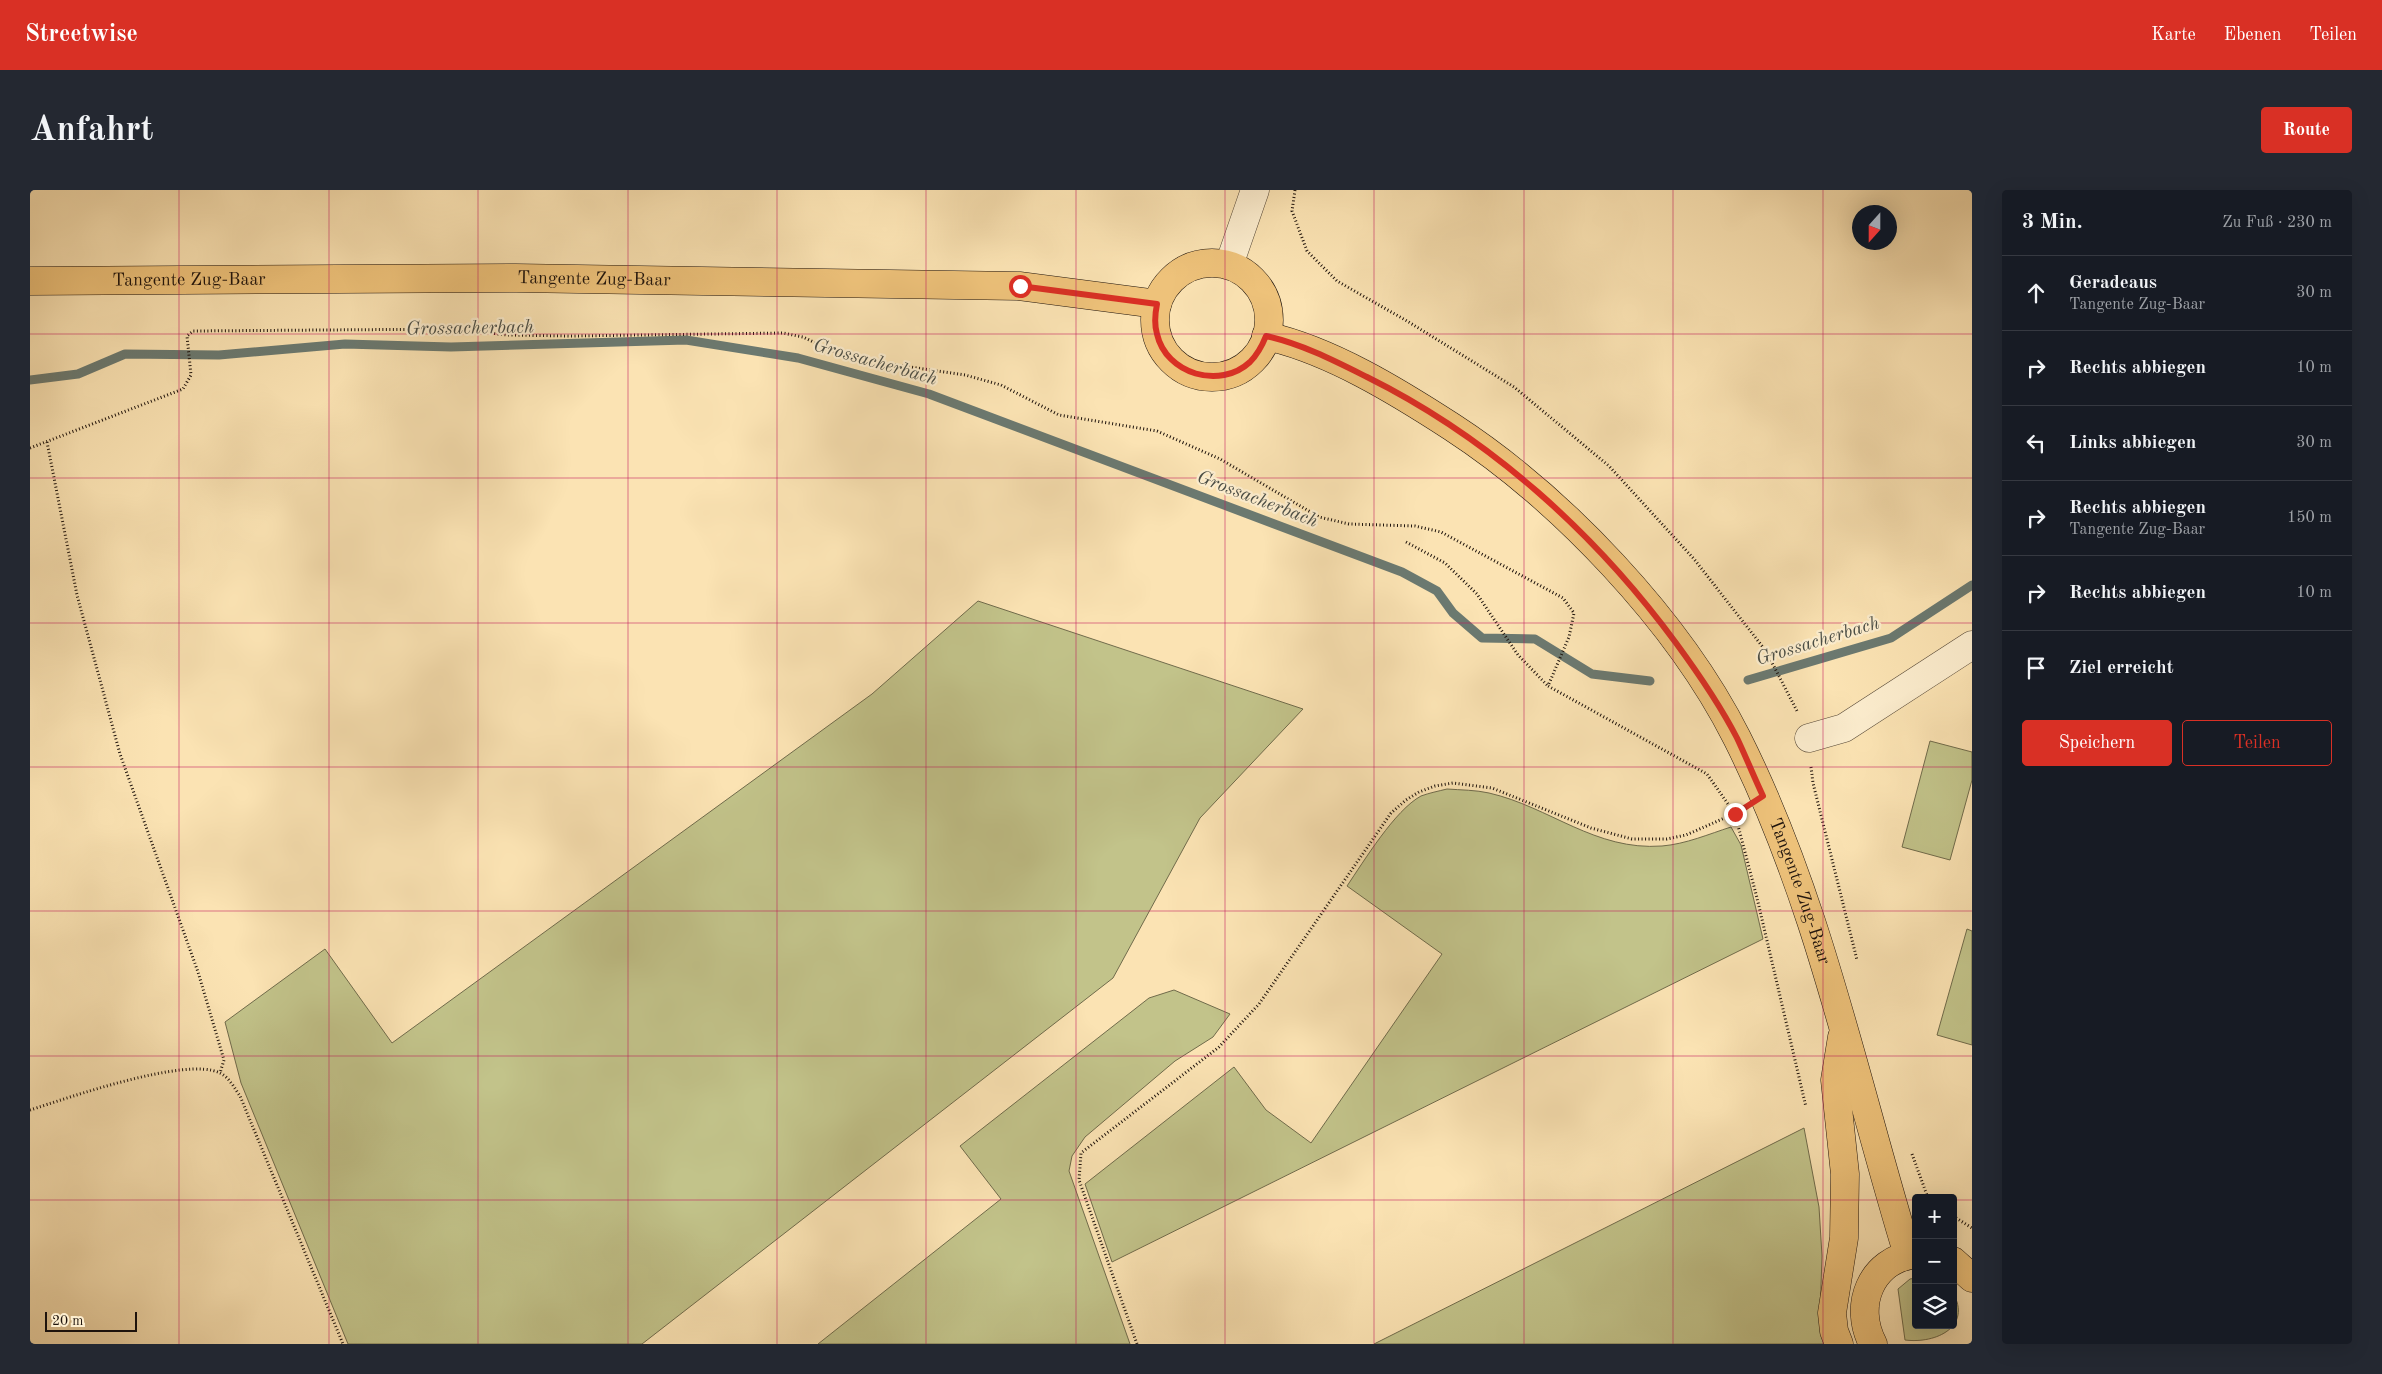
<!DOCTYPE html>
<html lang="de">
<meta charset="utf-8">
<style>
:root{--surface:#171b24;--page:#242831;--text:#f1f3f6;--muted:#9ea1a6;--line:#363941;--accent:#d93025}
body{margin:0;font-family:"Old Standard TT",serif;background:var(--page);color:var(--text)}
.controls{position:absolute;right:15px;bottom:15px;display:grid;overflow:hidden;border-radius:5px;box-shadow:0 5px 20px #0002}
.controls button{width:45px;height:45px;display:grid;place-items:center;padding:0;border:0;border-bottom:1px solid var(--line);background:var(--surface);color:var(--text);font:25px sans-serif}
.compass{position:absolute;left:1822px;top:15px;width:45px;height:45px;border-radius:50%;background:var(--surface);box-shadow:0 5px 20px #0002;rotate:201deg}
.scale{position:absolute;left:15px;bottom:12px;width:92px;box-sizing:border-box;padding-left:5px;border:2px solid #1e130c;border-top:0;font-size:14px;line-height:18px;white-space:nowrap;color:#1e130c;-webkit-text-stroke:4px #fcedce;paint-order:stroke}
.stop{position:absolute;width:15px;height:15px;margin:-11px;border:4px solid #d93025;border-radius:50%;background:#fff}
.stop.end{background:#d93025;border-color:#fff;box-shadow:0 1px 5px #0008}
.list{margin:0;padding:0;list-style:none}
h2{display:flex;justify-content:space-between;align-items:center;height:65px;margin:0;padding:0 20px;font-size:21px}
h2 small{font-size:16px;font-weight:400;color:var(--muted)}
.list li{display:grid;grid-template-columns:32px 1fr auto;gap:15px;align-items:center;box-sizing:border-box;height:75px;padding:0 20px;border-top:1px solid var(--line)}
.list b{display:block;font-size:19px;white-space:nowrap}
.list p{margin:0;font-size:16px;white-space:nowrap;color:var(--muted)}
.list em{font-size:16px;font-style:normal;color:var(--muted)}
.actions{display:flex;gap:10px;padding:15px 20px}
.actions a{flex:1;padding:11px 0;border:1px solid var(--accent);border-radius:5px;text-align:center;font-size:18px;color:var(--accent)}
.actions .main{background:var(--accent);color:#fff}
.icon{flex:none;width:28px;height:28px;fill:none;stroke:currentColor;stroke-width:2;stroke-linecap:round;stroke-linejoin:round}
.map{position:relative;flex:none;width:1942px;height:1154px;overflow:hidden;border-radius:5px}
header{display:flex;align-items:center;gap:30px;box-sizing:border-box;height:70px;padding:0 25px;background:var(--accent);color:#fff}
header strong{font-size:24px}
nav{display:flex;gap:28px;margin-inline-start:auto;font-size:18px}
.intro{display:flex;align-items:center;justify-content:space-between;box-sizing:border-box;height:120px;padding:0 30px}
h1{margin:0;font-size:35px}
.button{padding:12px 22px;border-radius:5px;background:var(--accent);color:#fff;font-size:18px;font-weight:700}
main{display:flex;gap:30px;padding:0 30px}
aside{flex:1;background:var(--surface);border-radius:5px;box-shadow:0 5px 20px #0002}
.map>svg:first-child{display:block}
</style>
<header>
<strong>Streetwise</strong>
<nav><a>Karte</a><a>Ebenen</a><a>Teilen</a></nav>
</header>
<div class="intro"><h1>Anfahrt</h1><a class="button">Route</a></div>
<main>
<div class="map">
<svg width="1942" height="1154" viewBox="0 0 1942 1154">
<rect width="100%" height="100%" fill="#fbe3b3"/>
<filter id="stains"><feTurbulence type="fractalNoise" baseFrequency=".004" numOctaves="4"/><feColorMatrix values="0 0 0 0 .2 0 0 0 0 .09 0 0 0 0 .02 0 0 0 .5 -.17"/></filter>
<radialGradient id="worn" r=".72"><stop offset=".6" stop-color="#630" stop-opacity="0"/><stop offset="1" stop-color="#630" stop-opacity=".3"/></radialGradient>
<path fill="#c2c38a" stroke="#706b4b" d="M948 411 1273 519 1170 628 1083 788 612 1154H318L211 893 195 832 295 759 362 853 842 504Z
M1900 551 1942 562V590L1920 670 1872 657Z
M1417 599C1431 600 1446 600 1459 603 1520 617 1565 661 1632 656 1656 654 1679 644 1701 637L1711 655 1733 749 1082 1072 1055 994 1204 877 1236 920 1281 953 1412 764 1317 696C1334 671 1365 620 1391 606 1399 603 1409 601 1417 599Z
M1937 739 1942 741V855L1907 845Z
M1144 800 1200 824 1183 847 1145 871 1055 947 1042 966 1039 981 1100 1154H788L971 1009 930 956 1119 808Z
M1774 938 1789 1017 1792 1066 1790 1128 1797 1154H1344Z
M1886 1088V1135H1923V1103C1942 1136 1907 1154 1875 1150L1868 1099 1880 1089Z"/>
<g fill="none" stroke-linecap="round" stroke-linejoin="round">
<path stroke="#6b7970" stroke-width="9" d="M0 190 48 184 95 164 189 165 315 154 421 157 656 150 768 168 899 204 1372 382 1407 401 1423 423 1452 448 1505 449 1562 484 1620 491
M1718 490 1861 448 1942 395"/>
<defs>
<path id="minor" d="M1199 75 1225 0
M1779 548 1814 538 1942 455"/>
<g id="major">
<circle cx="1182" cy="130" r="57"/>
<path id="s1" d="M0 91 486 88 989 96 1127 114"/>
<path id="s2" d="M1236 146C1300 160 1368 202 1422 237 1531 308 1648 431 1707 548 1789 711 1825 892 1878 1065"/>
<path d="M1923 1071 1942 1088"/>
<path d="M1809 1154 1804 1141 1802 1123 1814 1048 1815 984 1805 890 1812 847"/>
<path d="M1843 1154C1823 1116 1840 1070 1886 1064"/>
</g>
</defs>
<use href="#minor" stroke="#554736" stroke-width="29"/>
<use href="#major" stroke="#1e130c" stroke-width="29"/>
<path stroke="#1e130c" stroke-width="3" stroke-dasharray="1 2.5" stroke-linecap="butt" d="M1265 0 1262 21 1277 61 1307 91 1377 131 1484 197 1579 276 1664 369 1736 461 1767 521
M17 252 47 405 90 564 168 782 194 870 190 883
M0 258 153 199 161 185 157 146 163 141 425 139 477 145 542 146 753 143 773 147 804 162 832 170 935 185 971 195 1029 225 1127 241 1190 269 1289 327 1319 334 1385 336 1411 342 1533 408 1544 423 1539 447 1518 496 1677 584 1705 624 1727 708 1776 917
M1376 352 1415 373 1447 404 1488 465 1518 496
M1781 577 1783 593 1827 770
M0 920C38 908 156 866 190 883 199 887 205 899 210 906L313 1154
M1882 964 1898 1008
M1923 1026 1942 1038
M1107 1154 1049 990 1051 963 1189 857 1229 814 1361 623 1376 610 1389 602 1405 596 1423 593 1462 598 1561 638 1602 649H1637L1656 645 1706 623"/>
<use href="#minor" stroke="#fcedce" stroke-width="28"/>
<use href="#major" stroke="#eec27a" stroke-width="28"/>
</g>
<g fill="none" stroke-linecap="round" stroke-linejoin="round">
<path stroke="#d93025" stroke-width="6" d="M990 96 1127 114C1125 124 1124 134 1127 144 1136 184 1190 200 1220 172 1228 164 1232 156 1236 146 1272 154 1305 171 1337 187 1460 248 1565 343 1646 453 1668 483 1690 515 1707 548 1716 567 1724 587 1733 606L1705 624"/>
</g>
<path fill="none" stroke="#c2185b" stroke-width="1" stroke-opacity="0.55" d="M149 0V1154M299 0V1154M448 0V1154M598 0V1154M747 0V1154M896 0V1154M1046 0V1154M1195 0V1154M1344 0V1154M1494 0V1154M1643 0V1154M1793 0V1154M0 144H1942M0 288H1942M0 433H1942M0 577H1942M0 721H1942M0 866H1942M0 1010H1886M1923 1010H1942"/>
<g text-anchor="middle" dominant-baseline="central" stroke-width="4.5" stroke-linejoin="round" paint-order="stroke">
<g font-size="18" fill="#1e130c" stroke="#fcedce">
<text stroke="none"><textPath href="#s1" startOffset="159">Tangente Zug-Baar</textPath></text>
<text stroke="none"><textPath href="#s1" startOffset="564">Tangente Zug-Baar</textPath></text>
<text stroke="none"><textPath href="#s2" startOffset="800">Tangente Zug-Baar</textPath></text>
</g>
<g font-size="19" font-style="italic" fill="#4b4e46" stroke="#fcedce">
<text transform="translate(440 139) rotate(-1)">Grossacherbach</text>
<text transform="translate(845 173) rotate(16)">Grossacherbach</text>
<text transform="translate(1227 310) rotate(21)">Grossacherbach</text>
<text transform="translate(1788 452) rotate(-17)">Grossacherbach</text>
</g>
</g>
<rect width="100%" height="100%" filter="url(#stains)"/>
<rect width="100%" height="100%" fill="url(#worn)"/>
</svg>
<div class="controls">
<button>+</button>
<button>−</button>
<button><svg class="icon" aria-label="layers" viewBox="0 0 24 24"><path d="M12 4l9 5-9 5-9-5zM3 14l9 5 9-5"/></svg></button>
</div>
<svg class="compass" viewBox="-18 -18 36 36"><path d="M0-13l5 13h-10z" fill="#e53935"/><path d="M0 13l5-13h-10z" fill="#9ea1a6"/></svg>
<div class="scale">20 m</div>
<div class="stop" style="left:990px;top:96px"></div>
<div class="stop end" style="left:1705px;top:624px"></div>
</div>
<aside>
<h2>3 Min.<small>Zu Fuß · 230 m</small></h2>
<ul class="list">
<li><svg class="icon" aria-label="ahead" viewBox="0 0 24 24"><path d="M12 20V5M6 11l6-6 6 6"/></svg><div><b>Geradeaus</b><p>Tangente Zug-Baar</p></div><em>30 m</em></li>
<li><svg class="icon" aria-label="right" viewBox="0 0 24 24"><path d="M7 20v-9h11M14 6l5 5-5 5"/></svg><div><b>Rechts abbiegen</b></div><em>10 m</em></li>
<li><svg class="icon" aria-label="left" viewBox="0 0 24 24"><path d="M17 20v-9H6M10 6l-5 5 5 5"/></svg><div><b>Links abbiegen</b></div><em>30 m</em></li>
<li><svg class="icon" aria-label="right" viewBox="0 0 24 24"><path d="M7 20v-9h11M14 6l5 5-5 5"/></svg><div><b>Rechts abbiegen</b><p>Tangente Zug-Baar</p></div><em>150 m</em></li>
<li><svg class="icon" aria-label="right" viewBox="0 0 24 24"><path d="M7 20v-9h11M14 6l5 5-5 5"/></svg><div><b>Rechts abbiegen</b></div><em>10 m</em></li>
<li><svg class="icon" aria-label="arrive" viewBox="0 0 24 24"><path d="M6 21V4h12l-3 4 3 4H6"/></svg><div><b>Ziel erreicht</b></div></li>
</ul>
<div class="actions"><a class="main">Speichern</a><a>Teilen</a></div>
</aside>
</main>
